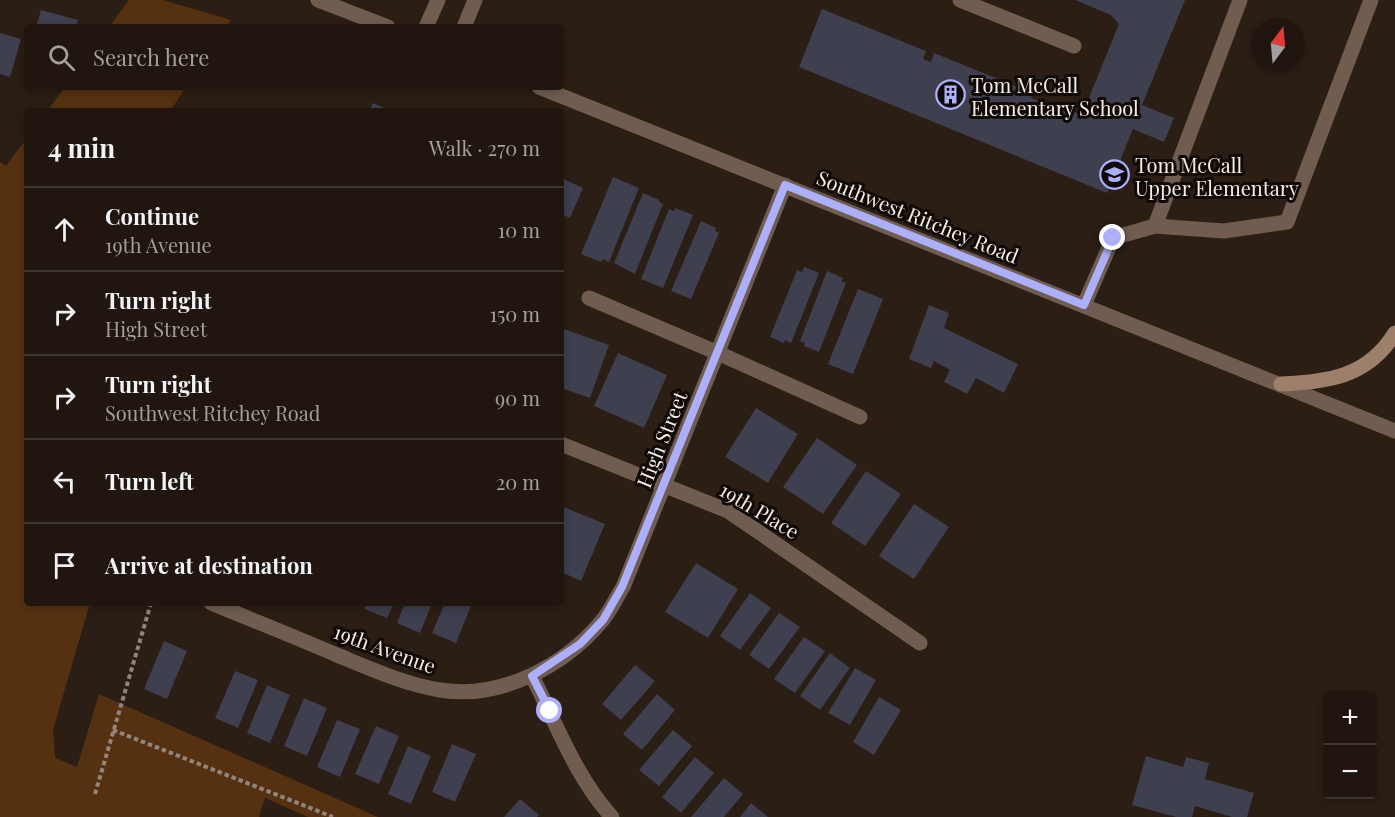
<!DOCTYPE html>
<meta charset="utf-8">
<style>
:root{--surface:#20160f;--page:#2d231d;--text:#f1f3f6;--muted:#a29f9e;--line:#3d352f}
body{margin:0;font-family:"Playfair Display",serif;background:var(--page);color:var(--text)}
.controls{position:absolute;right:18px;bottom:18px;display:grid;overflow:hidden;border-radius:6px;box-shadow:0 3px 9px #0003}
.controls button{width:54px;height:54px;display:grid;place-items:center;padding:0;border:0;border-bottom:2px solid var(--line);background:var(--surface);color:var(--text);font:30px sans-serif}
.compass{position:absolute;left:1251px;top:18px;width:54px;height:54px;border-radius:50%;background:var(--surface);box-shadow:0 3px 9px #0003;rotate:16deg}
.stop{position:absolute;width:18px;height:18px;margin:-14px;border:4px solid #acaffb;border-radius:50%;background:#fff}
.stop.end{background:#acaffb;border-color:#fff;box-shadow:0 2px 6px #0008}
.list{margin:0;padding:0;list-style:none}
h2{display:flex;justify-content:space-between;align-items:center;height:78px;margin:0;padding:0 24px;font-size:26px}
h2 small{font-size:20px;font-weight:400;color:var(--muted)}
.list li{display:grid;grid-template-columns:39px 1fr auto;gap:18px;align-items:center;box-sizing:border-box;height:84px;padding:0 24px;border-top:2px solid var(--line)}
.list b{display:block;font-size:22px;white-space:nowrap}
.list p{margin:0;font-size:20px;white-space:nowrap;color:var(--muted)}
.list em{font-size:20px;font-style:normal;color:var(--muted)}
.icon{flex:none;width:33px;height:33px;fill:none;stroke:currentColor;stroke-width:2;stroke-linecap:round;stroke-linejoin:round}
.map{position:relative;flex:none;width:1395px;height:817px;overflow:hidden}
.search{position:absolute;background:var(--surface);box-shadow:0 3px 9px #0003;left:24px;top:24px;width:540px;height:66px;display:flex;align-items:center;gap:15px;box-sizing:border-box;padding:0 21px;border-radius:6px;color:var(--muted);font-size:22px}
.panel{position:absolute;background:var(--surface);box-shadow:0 3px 9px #0003;left:24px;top:108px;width:540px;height:498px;border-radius:6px}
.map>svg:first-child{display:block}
</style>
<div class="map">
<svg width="1395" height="817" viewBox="0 0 1395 817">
<rect width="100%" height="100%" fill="#2b1e14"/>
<path fill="#553111" d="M129 0H163L231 20 226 27H109Z
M65 87H186L170 111H47Z
M27 138V603H90L53 730 55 758 77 767 99 694 378 817H308L265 798 259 817H0V162L6 166Z"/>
<path fill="#3e3f4f" d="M1075 0H1185L1142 105 1174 118 1164 142 1133 129 1107 193 799 67 822 9 926 51 923 59 931 62 934 53 1033 93 1031 98 1062 110 1063 107 1082 115 1119 24 1111 15Z
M41 10 78 20 76 27H36Z
M0 33 21 39 10 77 0 74Z
M373 103 392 111H369Z
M613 177 639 188 609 262 603 259 601 262 581 254Z
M561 178 583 188 570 218 561 214Z
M643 193 659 200V202L663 204 635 274 614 263Z
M675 208 693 215 663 288 641 279 669 209 674 211Z
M701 221 716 228 715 231 719 233 691 299 671 291Z
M804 267 819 273 791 343 785 340 784 343 770 337 797 270 802 272Z
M827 271 843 278 841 281 846 283 819 352 804 346 805 343 800 341Z
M858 289 883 299 853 374 828 364Z
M929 305 949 313 944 328 1018 364 1004 393 976 378 967 394 944 382 950 370 934 361 931 368 909 359Z
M561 328 609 345 590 398 561 388Z
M618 353 667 375 644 428 594 406Z
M756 408 798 434 768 483 725 457Z
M817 438 857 465 823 514 783 487Z
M866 471 901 494 865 546 831 523Z
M914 504 949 527 914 579 879 556Z
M561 506 605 524 581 581 561 572Z
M696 563 738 589 708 638 665 612Z
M750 593 771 608 740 650 720 636Z
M367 603H394L387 618 364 609Z
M405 603H432L420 633 397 623Z
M445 603H472L456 643 432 633Z
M779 613 800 627 769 669 749 655Z
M804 637 825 651 795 693 774 679Z
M164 641 187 651 167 699 144 689Z
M830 653 850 668 820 710 800 696Z
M635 665 655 681 621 720 602 704Z
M855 668 876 680 850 725 828 713Z
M235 671 258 680 238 728 215 718Z
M267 685 290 695 270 743 247 733Z
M657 694 675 710 642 750 623 734Z
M879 697 901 710 874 755 853 742Z
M304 698 327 708 307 756 284 746Z
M337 720 360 729 340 777 317 767Z
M376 726 399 736 379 784 355 774Z
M673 730 692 746 659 786 639 770Z
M452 744 476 754 455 802 432 792Z
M408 746 431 756 411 804 388 794Z
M1146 756 1183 767 1186 757 1209 763 1205 779 1254 793 1247 817H1232L1195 806 1192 817H1176L1132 805Z
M695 757 714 773 681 813 662 797Z
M724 778 743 794 724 817H691Z
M520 799 539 815 537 817H504Z
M751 803 768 817H740Z"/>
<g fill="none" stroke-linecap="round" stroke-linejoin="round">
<path stroke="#90857d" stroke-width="4" stroke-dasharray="4.5 3" stroke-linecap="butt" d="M113 730 333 817
M95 794 151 603"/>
<path stroke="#705d50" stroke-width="15" d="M960 0 1074 46
M426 27 438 0
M464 27 475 0
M1155 226 1240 0
M589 298 718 353 860 417
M1084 305 1113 238 1155 226 1224 231 1287 222 1371 0"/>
<path stroke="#705d50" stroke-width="15" d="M561 444 728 511 920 643
M211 603C253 620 295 637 337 655 371 669 404 684 440 690 500 700 564 666 601 622 610 612 616 598 623 587L785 185
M532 676C556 723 576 778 612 817"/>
<path stroke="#705d50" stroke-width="15" d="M318 0 388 27
M539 87 1395 431"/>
<path stroke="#9d7f6a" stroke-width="15" d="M1281 384C1328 382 1368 377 1395 333"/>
</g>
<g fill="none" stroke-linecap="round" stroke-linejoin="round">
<path stroke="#acaffb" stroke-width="8" d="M550 711 532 676 580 644 603 620 622 587 785 185 1084 305 1113 238"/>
</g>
<defs>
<symbol id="building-ring" viewBox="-11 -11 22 22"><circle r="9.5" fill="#0f0a06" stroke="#acaffb" stroke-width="1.5"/><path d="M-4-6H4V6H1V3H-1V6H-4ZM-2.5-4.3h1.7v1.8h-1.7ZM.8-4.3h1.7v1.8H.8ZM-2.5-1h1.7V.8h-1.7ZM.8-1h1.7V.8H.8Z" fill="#acaffb"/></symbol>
<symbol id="school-ring" viewBox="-11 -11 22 22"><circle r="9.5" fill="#0f0a06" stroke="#acaffb" stroke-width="1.5"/><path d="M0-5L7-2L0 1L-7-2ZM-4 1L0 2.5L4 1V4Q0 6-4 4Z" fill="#acaffb"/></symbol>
</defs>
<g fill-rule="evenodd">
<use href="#building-ring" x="934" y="78" width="33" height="33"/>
<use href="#school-ring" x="1098" y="158" width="33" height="33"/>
</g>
<g text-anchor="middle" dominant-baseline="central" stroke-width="6" stroke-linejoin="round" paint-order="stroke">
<g font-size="20" fill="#f6ede6" stroke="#0f0a06" text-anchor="start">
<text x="971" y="84">Tom McCall<tspan x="971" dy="23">Elementary School</tspan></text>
<text x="1135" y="164">Tom McCall<tspan x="1135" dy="23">Upper Elementary</tspan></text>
</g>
<g font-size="20" fill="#f6ede6" stroke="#0f0a06">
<text transform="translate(918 216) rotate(22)">Southwest Ritchey Road</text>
<text transform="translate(661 439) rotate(-68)">High Street</text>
<text transform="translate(760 510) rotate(31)">19th Place</text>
<text transform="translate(385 648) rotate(20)">19th Avenue</text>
</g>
</g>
</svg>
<div class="controls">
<button>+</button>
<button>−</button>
</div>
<svg class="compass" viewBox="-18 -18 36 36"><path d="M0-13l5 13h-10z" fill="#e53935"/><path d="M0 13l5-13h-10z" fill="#a29f9e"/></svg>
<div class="stop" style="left:550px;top:711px"></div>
<div class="stop end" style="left:1113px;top:238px"></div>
<div class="search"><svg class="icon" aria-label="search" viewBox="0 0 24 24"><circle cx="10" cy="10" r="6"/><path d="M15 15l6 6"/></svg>Search here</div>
<section class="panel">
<h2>4 min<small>Walk · 270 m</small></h2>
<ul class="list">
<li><svg class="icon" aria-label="ahead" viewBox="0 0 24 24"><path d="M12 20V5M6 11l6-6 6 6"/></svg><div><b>Continue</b><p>19th Avenue</p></div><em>10 m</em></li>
<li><svg class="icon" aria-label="right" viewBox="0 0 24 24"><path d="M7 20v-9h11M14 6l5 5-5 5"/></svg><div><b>Turn right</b><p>High Street</p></div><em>150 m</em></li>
<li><svg class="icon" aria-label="right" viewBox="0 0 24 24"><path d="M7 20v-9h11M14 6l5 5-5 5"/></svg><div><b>Turn right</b><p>Southwest Ritchey Road</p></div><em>90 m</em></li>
<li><svg class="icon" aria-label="left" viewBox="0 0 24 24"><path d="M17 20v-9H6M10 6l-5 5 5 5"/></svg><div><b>Turn left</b></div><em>20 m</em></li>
<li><svg class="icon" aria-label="arrive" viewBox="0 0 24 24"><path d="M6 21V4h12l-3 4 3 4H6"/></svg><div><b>Arrive at destination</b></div></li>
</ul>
</section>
</div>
